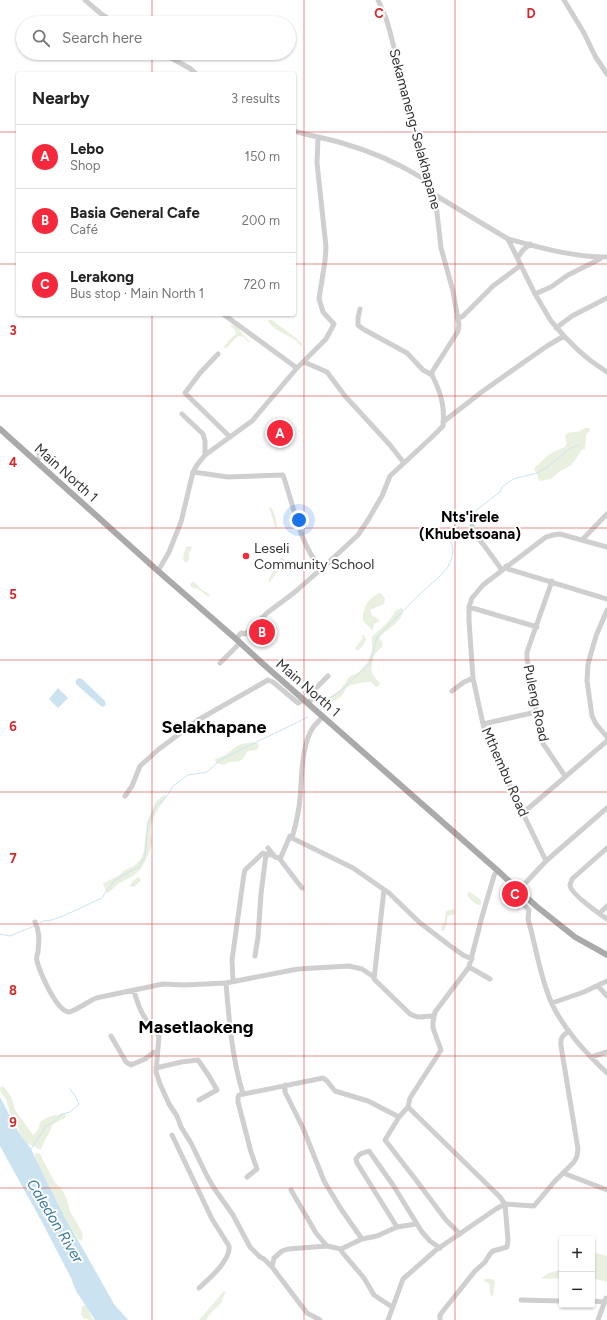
<!DOCTYPE html>
<meta charset="utf-8">
<style>
:root{--surface:#fff;--page:#f6f6f6;--text:#222;--muted:#767676;--line:#e0e0e0;--accent:#f5293b}
body{margin:0;font-family:Figtree,sans-serif;background:var(--page);color:var(--text)}
.controls{position:absolute;right:12px;bottom:12px;display:grid;overflow:hidden;border-radius:4px;box-shadow:0 1px 3px #0004}
.controls button{width:36px;height:36px;display:grid;place-items:center;padding:0;border:0;border-bottom:1px solid var(--line);background:var(--surface);color:var(--text);font:20px sans-serif}
.you{position:absolute;left:299px;top:520px;width:14px;height:14px;margin:-10px;border:3px solid #fff;border-radius:50%;background:#1a73e8;box-shadow:0 0 0 6px #1a73e833}
.badge{display:grid;place-items:center;width:26px;height:26px;border-radius:50%;background:var(--accent);color:#fff;font-size:13px;font-weight:700}
.pin{position:absolute;translate:-50% -50%;border:2px solid #fff;box-shadow:0 1px 4px #0006}
.list{margin:0;padding:0;list-style:none}
h2{display:flex;justify-content:space-between;align-items:center;height:52px;margin:0;padding:0 16px;font-size:17px}
h2 small{font-size:13px;font-weight:400;color:var(--muted)}
.list li{display:grid;grid-template-columns:26px 1fr auto;gap:12px;align-items:center;box-sizing:border-box;height:64px;padding:0 16px;border-top:1px solid var(--line)}
.list b{display:block;font-size:15px;white-space:nowrap}
.list p{margin:0;font-size:13px;white-space:nowrap;color:var(--muted)}
.list em{font-size:13px;font-style:normal;color:var(--muted)}
.icon{flex:none;width:22px;height:22px;fill:none;stroke:currentColor;stroke-width:2;stroke-linecap:round;stroke-linejoin:round}
.map{position:relative;flex:none;width:607px;height:1320px;overflow:hidden}
.search{position:absolute;background:var(--surface);box-shadow:0 1px 3px #0004;left:16px;top:16px;width:280px;height:44px;display:flex;align-items:center;gap:10px;box-sizing:border-box;padding:0 14px;border-radius:22px;color:var(--muted);font-size:15px}
.panel{position:absolute;background:var(--surface);box-shadow:0 1px 3px #0004;left:16px;top:72px;width:280px;height:244px;border-radius:4px}
.map>svg:first-child{display:block}
</style>
<div class="map">
<svg width="607" height="1320" viewBox="0 0 607 1320">
<rect width="100%" height="100%" fill="#fff"/>
<path fill="#e9f0e0" d="M268 320H272L296 338 302 344 301 346C298 344 297 341 294 339 287 335 270 328 268 320Z
M232 325H235C240 331 245 336 249 341V343L244 337 239 336C233 339 231 345 226 348L224 347 229 340 236 334 235 330 230 326Z
M585 428H589L590 430 586 435 585 449 581 451 576 459 571 465 559 472 551 479 540 481 538 479 537 473 534 470 535 467C540 464 542 460 547 456 552 452 558 450 565 447L567 443 565 438 566 434C574 430 577 434 585 428Z
M269 507H271C275 513 277 523 277 530L275 527Z
M189 546 192 547 189 553V559L186 563C180 558 185 553 186 547Z
M283 557 284 560C281 566 273 580 268 583 270 574 277 566 281 558Z
M194 582 201 589 209 594 210 597H209L198 589 193 588 190 585 191 583Z
M379 593H381L385 599 384 604 370 610 372 616 376 617 380 621 374 624 373 631 363 621C362 609 367 599 379 593Z
M401 608 403 609C404 621 388 628 380 637V640L382 641C384 649 378 649 375 654 373 658 373 660 372 664 370 673 374 677 380 683L379 686 376 687 371 682C367 681 349 685 346 688 344 696 336 701 328 703L326 699 339 691 349 677 359 672 367 663 372 651V637C380 628 390 623 395 611Z
M362 635H364L366 639 363 646 357 651 355 648 362 639Z
M253 742 257 743 259 746C257 753 252 749 247 752L243 759 240 761 230 762 223 765 216 763 215 759 226 755 234 748 241 744Z
M164 795 166 796V799C160 804 153 818 151 826 150 831 151 836 152 841 152 848 143 868 138 872 132 877 126 880 119 883 115 886 112 891 107 893L103 884 104 883 118 876 125 870 134 866 141 859 144 851 147 822 156 801Z
M139 877 141 881 134 887H131L130 885C132 881 136 878 139 877Z
M468 892H470L481 900V905C476 906 470 899 467 895Z
M453 909 455 912V914L447 916V923L444 931H443L441 930 442 924 444 925 446 911Z
M2 1086 5 1088 12 1098 15 1110 33 1135 38 1130C39 1128 39 1125 40 1123 42 1118 54 1115 58 1115L60 1114 65 1113 66 1117 52 1125C50 1134 44 1140 41 1149H39L34 1146 27 1144 19 1133 18 1127 12 1120 6 1099 1 1093 0 1088Z
M37 1153 40 1154 55 1183 60 1187 64 1193 68 1203 70 1212 76 1221 82 1232 83 1237 82 1241 78 1239 64 1216 35 1157V1154Z
M596 1253 607 1256V1282L592 1278V1254Z
M562 1269V1278L541 1279 547 1274Z
M485 1279H492L495 1281 493 1296H492L490 1294V1285L488 1283 484 1281Z
M224 1291 226 1292C223 1296 223 1301 220 1304 215 1310 209 1313 206 1320H199Z
M84 1305 86 1306C89 1310 90 1316 94 1320H90L83 1318 81 1314 82 1307Z"/>
<path fill="#cbe3f0" d="M79 678 82 679 105 701 106 705 102 707 76 684V680Z
M58 688 68 698 58 708 49 699Z
M0 1097 19 1133 31 1149 64 1216 91 1263 114 1304 128 1320H95L76 1291 71 1278 43 1224 0 1146Z"/>
<g fill="none" stroke-linecap="round" stroke-linejoin="round">
<path stroke="#cbe3f0" stroke-width="1" d="M319 706 342 690 370 663 377 637 423 591 439 577 448 567 452 557 453 549 451 542 453 536 461 522 496 495 500 492 502 487 513 479 537 473 547 467 571 448 579 445
M39 924 43 921 52 920 63 916 102 898 107 890 116 879 139 867 145 856 148 824 156 806 167 796 173 786 188 775 207 772 220 760 308 717
M0 934 10 936 34 926
M31 1149 46 1126 51 1124 62 1114 70 1112 79 1104 76 1097 70 1089"/>
<path stroke="#cfcfcf" stroke-width="5" d="M85 0 100 13 115 23
M564 0 584 33 595 56 607 74
M162 53 191 69 196 74
M294 131C310 136 326 138 342 143 370 151 398 163 422 178L425 177
M435 195 508 239 535 294 551 321 564 336 579 351 591 361 607 372
M508 239C540 248 574 257 607 257
M518 257 523 250 530 244
M535 294 551 287 568 275 600 259V257
M360 309 358 318V325L363 329 407 353 423 370 432 375
M223 314 297 368
M457 317H462L493 286 521 265
M556 328 572 316 607 298
M218 354 200 373 185 393 230 437
M304 362 327 372 345 396 390 445 404 463
M182 414 203 434 205 441V455
M443 422 483 391 547 346 564 336
M36 462 39 458 40 452
M193 472 228 477 283 475C294 506 299 543 321 569
M472 526V531L473 533 483 544 502 570
M582 540 607 514
M506 566 508 569 607 599
M158 571 169 552 181 522 193 472 197 465 205 455 252 421 297 368 326 339 334 324 323 312 319 299 325 261 326 247 317 163 318 138
M552 581 527 652V660L531 675 539 731 542 742 565 776
M469 607 537 627
M607 610 596 636 588 664 587 681 592 716 596 724 607 737
M236 639 241 633 245 634 249 631 267 613 295 592 330 561 358 535 368 520 382 496 390 476 432 437 443 426C445 406 441 393 432 375V372L455 336 458 331 459 325 453 291 441 248 435 195 425 177 413 122 390 32 386 18 378 0
M220 663 240 643
M452 691 464 682 473 678
M308 704 314 696V690L328 676
M322 717C320 720 317 723 314 726 301 744 302 777 300 798 299 812 296 824 292 838L353 868 389 893 419 922 449 945 463 955 472 959
M483 724 536 712
M125 796 132 786 140 766 159 749 198 720 268 680 273 682 298 703 303 700
M523 813 607 741
M268 848 275 857 279 858 302 888
M607 848 572 879C572 881 570 883 570 885 570 894 600 914 607 919
M279 858 281 857 290 836 292 838
M546 861 490 745 483 724 473 678 469 621V607L472 598 483 585 546 537 553 535 560 534 607 547
M384 890 374 979 410 1014C421 1020 424 1015 434 1016
M519 890 546 861 607 808
M520 901 529 910 528 919C536 946 540 978 552 1004 565 1031 586 1053 607 1073
M600 913 607 906
M35 922C40 932 39 940 38 952 37 955 36 958 37 961 40 972 56 1011 69 1012 73 1012 91 1000 96 998L163 984 184 985 226 983 298 969 349 966 362 969 374 977
M255 956 258 937 261 894 266 854 271 855 273 854
M469 967 490 979
M233 981 232 960 244 874 245 870 263 853 266 854
M226 983C229 1020 232 1058 243 1094
M598 986 607 996
M134 991C137 1002 141 1015 149 1023 152 1028 156 1031 159 1036L156 1072 160 1084 169 1104 177 1116 181 1127 191 1143 207 1176 214 1188 233 1215 250 1247 260 1257 264 1259 272 1267 307 1313 320 1320
M552 1003 584 992 607 981
M111 1036 126 1062 131 1065 145 1059 154 1052 157 1053
M591 1057 607 1052
M156 1068 181 1062 198 1060 209 1076 217 1090 199 1100
M285 1085V1092L303 1128 324 1181 341 1209 362 1239
M408 1107 500 1197 505 1204 508 1240 507 1247 493 1251 490 1254 485 1262 475 1271 443 1311 440 1315V1320
M172 1135 212 1219 229 1246C231 1260 209 1279 199 1288
M563 1173 607 1190
M247 1177 257 1169 251 1152 238 1102V1097L239 1095 323 1078 327 1081 335 1091 368 1101 399 1117
M291 1190 316 1233 327 1246
M397 1227 357 1163 356 1159 360 1154 369 1151 393 1185 422 1232 430 1241 440 1248
M460 1234 446 1220 416 1180 385 1140 399 1117 408 1107 410 1098 441 1050 433 1028V1022L435 1012 469 967 483 913 494 876 497 870
M341 1249 342 1252 364 1278 374 1295 392 1307
M272 1267 274 1258 282 1251 288 1249 327 1246 341 1249 362 1239 377 1236 397 1227 416 1224
M521 1300 562 1301
M592 1301 605 1302
M388 1320 403 1279 436 1250 496 1209 505 1204 534 1206 555 1181 574 1162 577 1156 578 1149 561 1046C560 1038 562 1036 569 1031
M598 1320 606 1298"/>
<path stroke="#aaa" stroke-width="6" d="M0 429 158 571 236 639 262 663 497 870 536 906 575 937 607 955"/>
</g>
<path fill="none" stroke="#d62828" stroke-width="1" stroke-opacity="0.55" d="M152 0V23M304 0V1320M455 0V1320M152 53V74M0 132H18M294 132H607M0 264H18M294 264H607M152 314V1320M0 396H607M0 528H607M0 660H607M0 792H607M0 924H607M0 1056H607M0 1188H607"/>
<circle fill="#f5293b" stroke="#fff" stroke-width="1.5" cx="246" cy="556" r="4"/>
<g text-anchor="middle" dominant-baseline="central" stroke-width="4" stroke-linejoin="round" paint-order="stroke">
<g font-size="14" fill="#323232" stroke="#fff">
<text transform="translate(415 129) rotate(75)">Sekamaneng-Selakhapane</text>
<text transform="translate(66 473) rotate(42)">Main North 1</text>
<text transform="translate(308 688) rotate(41)">Main North 1</text>
<text transform="translate(536 703) rotate(78)">Puleng Road</text>
<text transform="translate(505 772) rotate(66)">Mthembu Road</text>
</g>
<g font-size="14" fill="#323232" stroke="#fff" text-anchor="start">
<text x="254" y="548">Leseli<tspan x="254" dy="16">Community School</tspan></text>
</g>
<g font-size="15" font-weight="bold" fill="#000" stroke="#fff">
<text x="470" y="517">Nts'irele<tspan x="470" dy="17">(Khubetsoana)</tspan></text>
</g>
<g font-size="15" font-style="italic" fill="#37789e" stroke="#fff">
<text transform="translate(55 1221) rotate(59)">Caledon River</text>
</g>
<g font-size="18" font-weight="bold" fill="#000" stroke="#fff">
<text x="214" y="727">Selakhapane</text>
<text x="196" y="1027">Masetlaokeng</text>
</g>
</g>
<g font-size="13" text-anchor="middle" font-weight="bold" fill="#d62828" stroke="#fff" stroke-width="4" stroke-linejoin="round" paint-order="stroke">
<text x="379" y="18">C</text>
<text x="531" y="18">D</text>
<text x="13" y="335">3</text>
<text x="13" y="467">4</text>
<text x="13" y="599">5</text>
<text x="13" y="731">6</text>
<text x="13" y="863">7</text>
<text x="13" y="995">8</text>
<text x="13" y="1127">9</text>
</g>
</svg>
<div class="controls">
<button>+</button>
<button>−</button>
</div>
<div class="you"></div>
<div class="pin badge" style="left:280px;top:433px">A</div>
<div class="pin badge" style="left:262px;top:632px">B</div>
<div class="pin badge" style="left:515px;top:894px">C</div>
<div class="search"><svg class="icon" aria-label="search" viewBox="0 0 24 24"><circle cx="10" cy="10" r="6"/><path d="M15 15l6 6"/></svg>Search here</div>
<section class="panel">
<h2>Nearby<small>3 results</small></h2>
<ul class="list">
<li><span class="badge">A</span><div><b>Lebo</b><p>Shop</p></div><em>150 m</em></li>
<li><span class="badge">B</span><div><b>Basia General Cafe</b><p>Café</p></div><em>200 m</em></li>
<li><span class="badge">C</span><div><b>Lerakong</b><p>Bus stop · Main North 1</p></div><em>720 m</em></li>
</ul>
</section>
</div>
